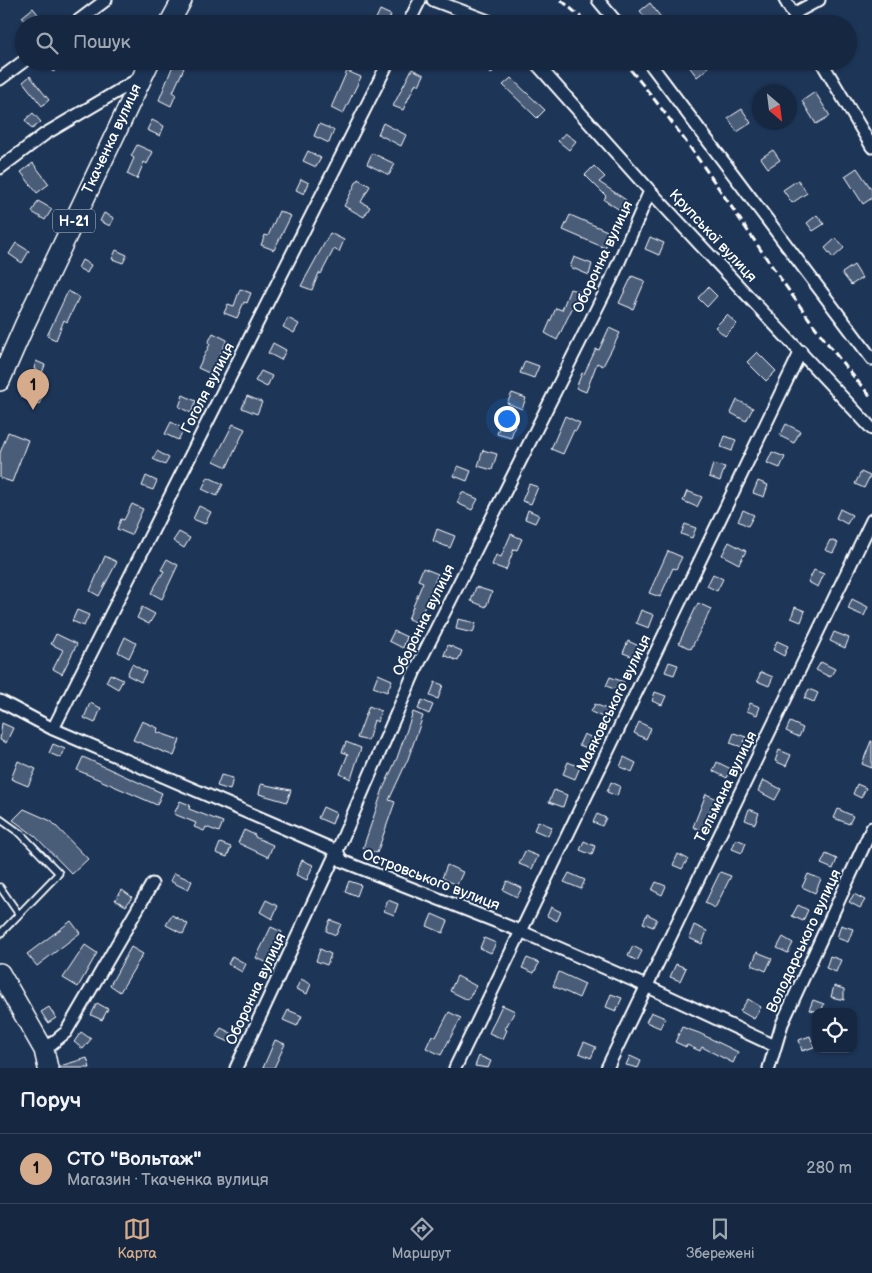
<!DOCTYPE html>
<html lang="uk">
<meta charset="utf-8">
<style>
:root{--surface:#162841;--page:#23344c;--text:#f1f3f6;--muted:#9ea6b1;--line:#35445a;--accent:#d6ab8b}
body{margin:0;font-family:"Balsamiq Sans",sans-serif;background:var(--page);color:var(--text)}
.controls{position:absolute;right:15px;bottom:15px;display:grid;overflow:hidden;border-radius:10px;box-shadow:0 1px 4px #0004}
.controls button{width:45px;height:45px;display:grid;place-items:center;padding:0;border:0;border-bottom:1px solid var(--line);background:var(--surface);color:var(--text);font:25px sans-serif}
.compass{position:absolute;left:752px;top:85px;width:45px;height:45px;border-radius:50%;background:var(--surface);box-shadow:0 1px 4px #0004;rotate:152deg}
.you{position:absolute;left:506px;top:418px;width:18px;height:18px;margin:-12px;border:4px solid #fff;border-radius:50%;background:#1a73e8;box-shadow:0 0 0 8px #1a73e833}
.badge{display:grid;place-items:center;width:32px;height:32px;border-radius:50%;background:var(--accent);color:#111;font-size:16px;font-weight:700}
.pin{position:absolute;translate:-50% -41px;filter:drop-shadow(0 1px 2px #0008)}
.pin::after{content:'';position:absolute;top:26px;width:18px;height:15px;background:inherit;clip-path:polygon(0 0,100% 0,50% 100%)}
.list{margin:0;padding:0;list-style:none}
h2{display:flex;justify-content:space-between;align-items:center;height:65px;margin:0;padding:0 20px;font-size:21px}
h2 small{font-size:16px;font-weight:400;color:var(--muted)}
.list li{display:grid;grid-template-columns:32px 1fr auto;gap:15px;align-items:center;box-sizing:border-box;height:70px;padding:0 20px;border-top:1px solid var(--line)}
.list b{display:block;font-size:19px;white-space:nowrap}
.list p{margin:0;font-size:16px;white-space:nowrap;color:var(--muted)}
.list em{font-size:16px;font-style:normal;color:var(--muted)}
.icon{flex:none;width:28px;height:28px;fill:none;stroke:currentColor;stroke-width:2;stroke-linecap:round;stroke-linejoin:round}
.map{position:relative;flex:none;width:872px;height:1068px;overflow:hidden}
.search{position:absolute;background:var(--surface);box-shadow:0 1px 4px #0004;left:15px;right:15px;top:15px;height:55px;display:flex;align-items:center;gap:12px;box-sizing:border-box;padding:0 18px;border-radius:28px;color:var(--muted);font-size:19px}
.sheet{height:135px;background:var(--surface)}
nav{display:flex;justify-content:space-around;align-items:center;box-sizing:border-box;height:70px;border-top:1px solid var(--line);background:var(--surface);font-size:14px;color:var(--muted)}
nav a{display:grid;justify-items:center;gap:2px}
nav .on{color:var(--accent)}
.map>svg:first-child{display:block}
</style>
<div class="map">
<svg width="872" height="1068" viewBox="0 0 872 1068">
<rect width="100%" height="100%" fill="#1d3557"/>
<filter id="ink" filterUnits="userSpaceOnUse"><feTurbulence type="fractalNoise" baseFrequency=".02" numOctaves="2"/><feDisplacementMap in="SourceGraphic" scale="10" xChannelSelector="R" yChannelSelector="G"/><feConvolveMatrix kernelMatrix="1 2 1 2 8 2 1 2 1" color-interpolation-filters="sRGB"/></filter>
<g filter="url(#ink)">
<path fill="#4a5d79" stroke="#fff" d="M650 3 666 24H651L640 11Z
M33 8 46 24H27L22 17Z
M380 10 391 15 387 24 375 21Z
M46 61H68L53 72Z
M486 61H492L498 65 491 74 482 67Z
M685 61H702L708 68 697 77Z
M174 63 184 68 173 92 176 94 171 106 159 100Z
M412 69 424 75 419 85 416 83 403 110 393 106Z
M347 71 361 77 343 114 331 108Z
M30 76 49 100 42 106 23 82Z
M511 78 545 110 537 118 503 85Z
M815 92 830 116 816 124 802 101Z
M742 109 751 123 737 132 728 118Z
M33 113 41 122 32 129 25 120Z
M152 120 164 126 160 136 147 130Z
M383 123 406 135 401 146 378 134Z
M319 124 334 130 329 143 314 136Z
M565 133 576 141 569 150 558 141Z
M137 145 153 152 147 164 144 162 137 179 127 174 134 158 131 156Z
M773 150 780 160 768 168 761 158Z
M308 151 321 158 316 167 303 161Z
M372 153 395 164 389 175 367 164Z
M33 163 49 184 37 193 21 172Z
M594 166 605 177 599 182 626 200 620 210 604 200 606 196 585 175Z
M857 168 872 190V198L863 204 845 176Z
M301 179 309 183 304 194 296 190Z
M358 179 370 186 361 202 370 207 364 217 344 206Z
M798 180 807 193 792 203 783 190Z
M38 201 52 209 45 220 32 212Z
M279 211 291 216 274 250 261 245 265 235 268 236Z
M104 213 114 218 110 226 100 221Z
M570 215 612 233 605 248 563 230Z
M817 215 824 224 813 231 807 223Z
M330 233 344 240 339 252 334 249 321 274 319 273 312 290 301 286Z
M650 237 664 243 659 255 645 249Z
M836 238 844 248 833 258 825 248Z
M16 243 29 251 22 263 9 254Z
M116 250 127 255 123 263 112 259Z
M574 257 592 264 589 275 570 267Z
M82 260 91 265 87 273 78 268Z
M854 265 862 278 851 285 842 273Z
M632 276 645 281 633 309 619 303Z
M708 287 717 296 707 307 698 298Z
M240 289 251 293 247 303 244 302 237 318 224 313 228 304 234 306Z
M570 289 580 292 557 340 545 333 556 308 562 310Z
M68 291 79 297 67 322 64 320 56 340 47 336Z
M727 315 737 324 725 336 715 327Z
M288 318 299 324 294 333 283 327Z
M609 328 620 333 615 343 603 366 597 363 586 392 576 388 582 373 584 374 596 349 599 350Z
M213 333 227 340 211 374 198 368 210 344 208 343Z
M273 343 286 350 281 360 268 353Z
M757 352 776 371 766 381 747 362Z
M36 361 45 365 42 373 34 369Z
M525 361 539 366 534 378 520 373Z
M261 371 272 376 267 387 255 381Z
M26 385 44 393 39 404 21 396Z
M512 393 526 398 522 409 507 403Z
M183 395 196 401 191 413 179 407Z
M247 396 262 402 257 414 242 408Z
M737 400 753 408 746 421 731 413Z
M565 416 580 423 576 431 574 430 563 454 551 449Z
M501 420 515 425 511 438 497 434Z
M171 422 184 429 178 440 165 434Z
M233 424 245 429 227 467 214 461Z
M786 424 800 431 794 443 780 436Z
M8 432 28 440 12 482 0 478V453Z
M725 436 736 440 732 451 721 447Z
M483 450 497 454 492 470 478 466Z
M157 451 169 458 165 465 153 459Z
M772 452 785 457 780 468 767 463Z
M713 464 725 467 720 481 709 477Z
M458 466 471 471 467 481 454 476Z
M861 472 870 476 864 488 855 484Z
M146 476 157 481 153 490 142 486Z
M208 477 223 484 217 496 202 489Z
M758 481 768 485 764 497 753 493Z
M529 484 538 487 531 504 522 501Z
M687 491 702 497 697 507 683 501Z
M462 492 478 499 472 510 457 503Z
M132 504 143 509 131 535 117 529 121 519 124 520Z
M199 506 211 512 205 524 193 519Z
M840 509 852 515 847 524 836 518Z
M528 510 539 515 535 523 525 519Z
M743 510 754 515 748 526 738 521Z
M685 524 696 528 692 538 681 534Z
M437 529 455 536 450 548 433 541Z
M179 532 190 538 184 548 173 541Z
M511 534 522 539 517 550 514 549 506 570 492 565 496 555 501 557Z
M830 540 838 543 833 553 825 550Z
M729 542 746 551 739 564 722 555Z
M668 551 682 557 676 569 673 568 660 597 649 593Z
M105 556 117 562 99 596 90 591Z
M167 559 178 565 162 599 151 593 164 571 161 570Z
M423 568 438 574 418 623 408 619 423 582 418 580Z
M814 570 824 574 818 587 808 582Z
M713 574 723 579 717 591 707 586Z
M476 587 492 592 486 607 471 601Z
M852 599 868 607 864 616 848 609Z
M698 603 711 609 691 649 679 643Z
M142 607 155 614 149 624 137 618Z
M795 607 805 611 801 622 791 618Z
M77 610 89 615 84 626 72 621Z
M641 610 654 615 649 628 636 623Z
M458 619 476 623 473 633 456 629Z
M394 631 407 637 403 648 389 641Z
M834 632 849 638 845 648 830 641Z
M56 634 77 644 62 674 53 669 63 650 51 644Z
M125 637 136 643 129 658 118 652Z
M628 641 639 646 634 657 623 653Z
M777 641 788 646 784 656 773 650Z
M448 645 462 651 458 661 444 655Z
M669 662 678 665 674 675 665 672Z
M821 662 835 669 830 677 816 670Z
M132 664 146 672 141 682 127 675Z
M761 672 773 677 769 686 757 681Z
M110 674 123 680 118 689 106 682Z
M378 674 392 680 387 692 373 687Z
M610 677 624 682 620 691 606 686Z
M435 682 443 685 438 699 430 696Z
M809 689 818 693 814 702 804 698Z
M655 692 666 696 662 705 652 701Z
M422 700 433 705 429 714 418 709Z
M90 703 101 708 95 723 84 718Z
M750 703 760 707 757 715 747 711Z
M595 704 609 710 605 718 591 712Z
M369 706 381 711 377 722 374 720 368 741 357 738Z
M413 712 423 716 408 759 389 800 395 802 377 853 363 848 383 789 397 758Z
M142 721 158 728 157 732 180 740 174 756 133 740Z
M639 722 651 728 646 739 634 733Z
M790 722 803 728 799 737 786 731Z
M2 723 13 728 6 743 0 740Z
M734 733 746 737 742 747 730 743Z
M584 734 595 739 590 749 579 745Z
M871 741H872V768L862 764Z
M346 742 361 748 351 779 340 774 348 754 342 752Z
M53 744 65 749 61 758 49 753Z
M779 750 791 755 786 766 775 761Z
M83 757 162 793 157 805 77 770Z
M624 757 636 763 632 772 620 767Z
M18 761 36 769 28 786 11 779Z
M568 762 580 767 575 779 563 774Z
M717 762 731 769 727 778 713 771Z
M221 775 233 778 230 790 217 786Z
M763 780 781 789 775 800 758 791Z
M611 782 620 786 617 796 607 792Z
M261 784 291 790 287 802 259 794Z
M857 784 866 788 861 798 853 794Z
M554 790 567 795 563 807 549 802Z
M706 794 717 799 701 830 693 827Z
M180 801 190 805 189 809 223 822 219 832 206 827 204 831 194 827 196 823 174 814Z
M323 807 336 813 332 824 318 818Z
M24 809 51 821 88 859 72 874 35 836 13 820Z
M749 809 759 813 755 824 745 820Z
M838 809 853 816 849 824 834 818Z
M597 814 606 818 602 826 593 822Z
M538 821 552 827 548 836 534 830Z
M244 830 255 835V837L273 845 268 857 238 843Z
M736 839 746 843 742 853 732 849Z
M584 841 595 846 592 855 580 850Z
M220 843 231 847 227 857 216 853Z
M525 851 538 856 532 869 519 864Z
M678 854 688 859 682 869 673 865Z
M826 854 837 859 833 869 821 864Z
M302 860 313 865 307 880 296 875Z
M447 865 463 872 457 885 442 878Z
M720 872 731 876 715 908 705 903Z
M174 873 192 881 188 890 170 881Z
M569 873 585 880 581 889 564 882Z
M808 874 821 879 815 893 802 887Z
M349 881 361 885 357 896 345 891Z
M507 881 522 888 517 897 503 890Z
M656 882 666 886 662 895 652 890Z
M122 890 132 897 126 906 115 900Z
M854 894 865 900 860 908 849 902Z
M266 900 278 906 272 919 260 912Z
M388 900 398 904 394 915 384 911Z
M798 905 808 910 803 921 792 916Z
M551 907 561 912 557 921 547 916Z
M432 914 448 921 443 933 427 926Z
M647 914 657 919 653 927 643 923Z
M172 915 188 924 183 934 166 925Z
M330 920 341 924 336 935 326 931Z
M71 921 80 933 37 966 27 954Z
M694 925 707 931 702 944 689 938Z
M841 925 853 929 848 942 837 938Z
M271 927 282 932 268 963 256 958Z
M783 937 793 943 788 953 777 948Z
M484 938 496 943 491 953 480 948Z
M85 945 97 953 78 987 63 978Z
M633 946 642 951 637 961 628 956Z
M131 947 143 954 120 992 110 985Z
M320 949 331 954 327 965 316 961Z
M757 952 772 958 766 971 752 965Z
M232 956 246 964 242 972 228 964Z
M830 956 841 960 836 972 826 968Z
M527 958 539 963 534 973 522 968Z
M676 964 686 968 680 981 670 977Z
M559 972 585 984 579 998 553 986Z
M457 976 476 986 468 1000 450 991Z
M301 979 311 984 307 994 296 989Z
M834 986 844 989V1000L831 997Z
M611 994 622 998 616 1011 606 1007Z
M748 999 761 1007 754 1019 740 1011Z
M813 1000 824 1004 821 1012 809 1010Z
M97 1003 108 1009 102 1020 91 1015Z
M502 1005 515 1011 505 1029 507 1030 503 1039 489 1033Z
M49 1007 56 1018 48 1023 41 1012Z
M288 1010 302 1016 297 1026 283 1020Z
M449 1012 461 1018 441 1055 426 1048 432 1035 436 1037Z
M651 1012 665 1018 660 1028 646 1022Z
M682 1027 699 1033 738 1052 733 1063 702 1047 700 1051 687 1045 686 1047 675 1042Z
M221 1028 233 1034 229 1042 216 1036Z
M81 1032 91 1039 83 1049 74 1042Z
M810 1036 814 1047 802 1051 799 1040Z
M275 1040 285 1044 274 1068H263Z
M584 1042 596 1047 591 1058 579 1053Z
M479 1056 491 1061 488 1068 475 1066Z
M630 1056 641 1061 638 1068 626 1065Z
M87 1058 90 1068H60V1066Z"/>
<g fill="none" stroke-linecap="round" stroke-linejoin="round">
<defs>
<path id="service" d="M0 819 21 834 59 873 0 934
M0 887 18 913"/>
<path id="minor" d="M433 0 496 24
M598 0 618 24
M785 0 799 24
M793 14 819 0
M74 24 106 0
M408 24 420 0
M534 61 650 191 872 429
M648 61 872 359
M821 61 872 147
M0 79 24 61
M0 168 45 134 140 78
M0 701 53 729 337 851 342 861 520 931 646 986 775 1046
M53 729 389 61
M44 1050 66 1032 152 884
M236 1068 337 851 414 673 611 280 650 191
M455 1068 801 351
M607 1068 872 520
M769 1068 782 1024 872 828"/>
<path id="primary" d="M169 24 182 0
M0 381 25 324 150 61
M0 973 44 1050 48 1068"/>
</defs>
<use href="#service" stroke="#fff" stroke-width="9"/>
<use href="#minor" stroke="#fff" stroke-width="15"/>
<use href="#primary" stroke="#fff" stroke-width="22"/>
<use href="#service" stroke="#1d3557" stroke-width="5.5"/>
<use href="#minor" stroke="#1d3557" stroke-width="11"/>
<use href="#primary" stroke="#1d3557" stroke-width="19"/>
<path stroke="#fff" stroke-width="3" stroke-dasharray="8 4" stroke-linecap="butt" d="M561 0 589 24
M623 61C714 167 780 293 872 398"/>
</g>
</g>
<g text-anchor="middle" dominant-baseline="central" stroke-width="4" stroke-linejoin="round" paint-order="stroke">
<rect fill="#1d3557" stroke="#bbc2cd" stroke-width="1" x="53" y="209.5" width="42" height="23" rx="4"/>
<g font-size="14" font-weight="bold" fill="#fff">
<text x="74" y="221">Н-21</text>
</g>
<g font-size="15" fill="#fff" stroke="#1d3557">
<text transform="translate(112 139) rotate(-65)">Ткаченка вулиця</text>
<text transform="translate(713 236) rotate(47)">Крупської вулиця</text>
<text transform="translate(603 257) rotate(-65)">Оборонна вулиця</text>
<text transform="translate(208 388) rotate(-63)">Гоголя вулиця</text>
<text transform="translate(424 620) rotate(-64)">Оборонна вулиця</text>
<text transform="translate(614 703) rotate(-64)">Маяковського вулиця</text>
<text transform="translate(726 787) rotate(-64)">Тельмана вулиця</text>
<text transform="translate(431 880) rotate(21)">Островського вулиця</text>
<text transform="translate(804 941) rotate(-65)">Володарського вулиця</text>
<text transform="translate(256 989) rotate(-65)">Оборонна вулиця</text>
</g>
</g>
</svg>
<div class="controls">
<button><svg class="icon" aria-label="locate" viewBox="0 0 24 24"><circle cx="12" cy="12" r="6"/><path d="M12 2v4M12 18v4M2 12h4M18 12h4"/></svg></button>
</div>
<svg class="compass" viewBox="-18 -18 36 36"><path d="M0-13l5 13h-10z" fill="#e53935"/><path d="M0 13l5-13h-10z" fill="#9ea6b1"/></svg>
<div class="you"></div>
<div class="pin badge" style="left:33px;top:410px">1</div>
<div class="search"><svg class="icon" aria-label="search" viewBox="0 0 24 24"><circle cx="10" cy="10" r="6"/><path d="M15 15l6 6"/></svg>Пошук</div>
</div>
<section class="sheet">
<h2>Поруч<small></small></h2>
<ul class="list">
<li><span class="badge">1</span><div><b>СТО &quot;Вольтаж&quot;</b><p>Магазин · Ткаченка вулиця</p></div><em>280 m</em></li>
</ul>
</section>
<nav>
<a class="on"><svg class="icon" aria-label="map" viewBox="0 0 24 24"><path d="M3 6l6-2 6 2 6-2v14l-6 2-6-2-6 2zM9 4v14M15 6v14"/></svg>Карта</a>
<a><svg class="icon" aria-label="directions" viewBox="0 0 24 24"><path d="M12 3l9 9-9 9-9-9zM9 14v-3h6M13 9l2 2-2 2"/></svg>Маршрут</a>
<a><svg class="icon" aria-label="saved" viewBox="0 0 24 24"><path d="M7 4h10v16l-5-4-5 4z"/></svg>Збережені</a>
</nav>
